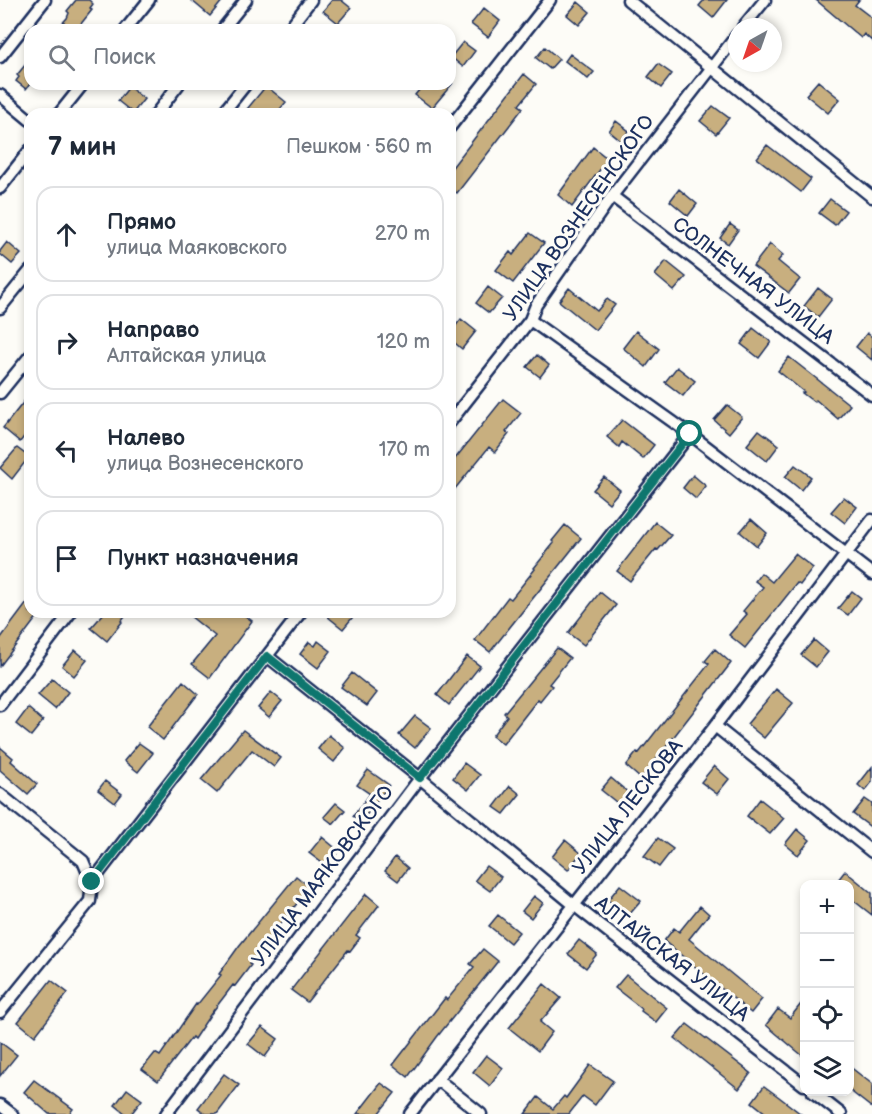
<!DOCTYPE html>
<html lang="ru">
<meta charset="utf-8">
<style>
:root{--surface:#fff;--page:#f6f6f7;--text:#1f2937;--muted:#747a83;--line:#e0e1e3}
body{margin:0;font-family:"Balsamiq Sans",sans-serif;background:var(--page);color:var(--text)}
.controls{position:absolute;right:18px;bottom:18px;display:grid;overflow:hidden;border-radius:12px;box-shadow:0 3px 9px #0003}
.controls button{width:54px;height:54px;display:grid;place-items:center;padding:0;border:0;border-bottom:2px solid var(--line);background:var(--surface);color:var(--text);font:30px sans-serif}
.compass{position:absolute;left:728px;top:18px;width:54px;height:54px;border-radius:50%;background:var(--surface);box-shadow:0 3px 9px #0003;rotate:220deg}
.stop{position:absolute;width:18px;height:18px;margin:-14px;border:4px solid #0f766e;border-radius:50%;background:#fff}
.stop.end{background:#0f766e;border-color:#fff;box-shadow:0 2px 6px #0008}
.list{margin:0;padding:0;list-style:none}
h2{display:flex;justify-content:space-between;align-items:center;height:78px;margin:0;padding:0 24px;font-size:26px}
h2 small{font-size:20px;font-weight:400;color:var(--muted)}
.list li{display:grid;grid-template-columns:39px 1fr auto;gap:18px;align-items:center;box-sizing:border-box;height:96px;margin:0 12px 12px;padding:0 12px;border:2px solid var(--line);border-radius:18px}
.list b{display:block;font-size:22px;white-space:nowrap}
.list p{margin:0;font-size:20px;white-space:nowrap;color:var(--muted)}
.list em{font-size:20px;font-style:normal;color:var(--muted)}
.icon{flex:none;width:33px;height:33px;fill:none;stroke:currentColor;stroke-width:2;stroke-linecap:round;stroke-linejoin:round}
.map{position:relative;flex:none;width:872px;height:1114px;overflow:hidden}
.search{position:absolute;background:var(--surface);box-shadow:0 3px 9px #0003;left:24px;top:24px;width:432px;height:66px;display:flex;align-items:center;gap:15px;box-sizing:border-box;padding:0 21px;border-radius:18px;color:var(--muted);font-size:22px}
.panel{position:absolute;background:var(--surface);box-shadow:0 3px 9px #0003;left:24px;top:108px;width:432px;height:510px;border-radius:18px}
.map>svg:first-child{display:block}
</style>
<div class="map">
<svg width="872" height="1114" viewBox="0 0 872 1114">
<rect width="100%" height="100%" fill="#fdfcf7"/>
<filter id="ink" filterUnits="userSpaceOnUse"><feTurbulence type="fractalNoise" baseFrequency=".0167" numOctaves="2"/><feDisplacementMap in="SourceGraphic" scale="12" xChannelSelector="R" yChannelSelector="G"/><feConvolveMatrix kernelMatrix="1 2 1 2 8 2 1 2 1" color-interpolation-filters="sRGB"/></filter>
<g filter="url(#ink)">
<path fill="#c8af7f" stroke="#1b2f5e" stroke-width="1.5" d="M76 0H89L93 4 90 8 92 10 76 30H56L67 18 69 13 67 11Z
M191 0H223L210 16Z
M332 0H341L351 8 338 23 323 11Z
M704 0H727L713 18 699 6Z
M816 0H859L855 5 872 18V41L864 34 861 38Z
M578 2 590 12 579 25 567 15Z
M484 8 500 21 488 37 471 24Z
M463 42 475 51 463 67 451 57Z
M545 47 559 59 550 69 536 58Z
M570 54 594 72 588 79 565 61Z
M30 59V84L26 89 16 81 19 77 17 75Z
M658 64 672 74 661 88 648 77Z
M524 74 536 84 519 105 523 108 457 193 450 188V170Z
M818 81 840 99 828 113 806 95Z
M424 84H452L432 108 415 95Z
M266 86 286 102 276 114H243Z
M129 87 144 99 133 113 118 101Z
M713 106 729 118 716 134 700 121Z
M616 121 629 131 621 141 609 131Z
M767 145 811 179 801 192 757 158Z
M593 147 608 159 572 207 558 195Z
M679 189 697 204 688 216 670 201Z
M830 199 846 211 835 225 819 213Z
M730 224 738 230 728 244 720 238Z
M530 233 544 243 513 283 496 270 510 252 513 255Z
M7 242 21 254 12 264 0 254V251Z
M770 244 783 255 778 261 800 279 789 293 753 266Z
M666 261 686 277 674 291 655 275Z
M488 287 502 298 489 313 476 303Z
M569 288 597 311 607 299 615 305 595 330 559 301Z
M818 288 832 299 818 317 804 306Z
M461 319 476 331 462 349 450 339V333Z
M753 328 771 342 759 358 741 344Z
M636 331 659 349 646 367 623 348Z
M867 333 872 337V360L856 347Z
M537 355 549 365 540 377 527 367Z
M789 357 850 405 838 419 816 400 814 402 802 393 804 392 778 371Z
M677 367 695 381 683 396 665 382Z
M30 394V429L20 442 3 428Z
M503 399 521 413 506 432 509 434 495 452 489 447 450 495V465Z
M727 405 742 417 729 433 714 420Z
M622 420 654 445 643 459 622 442 619 447 607 437Z
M759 430 779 445 767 461 747 445Z
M17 448 29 457 12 479 0 468Z
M795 465 811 477 801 490 785 477Z
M693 475 706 486 696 499 683 488Z
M604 477 620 490 609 503 593 490Z
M844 497 857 507 845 523 831 512Z
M751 519 767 533 757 546 740 532Z
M655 522 671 535 658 550 656 549 630 581 617 571Z
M565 525 581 538 490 652 475 640 508 597 511 599 535 569 534 568 554 543 552 541Z
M795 554 813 568 800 585 797 583 745 648 729 635 747 614 743 611 763 587 755 581 761 573 772 582Z
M852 591 861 598 848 615 838 608Z
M600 592 616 605 584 645 568 633Z
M30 599V612H41L0 666V639Z
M105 612H128L121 621 122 622 107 641 91 628Z
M185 612H240L252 621 210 678 192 664 215 636Z
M332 612H357L343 629 328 617Z
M814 640 828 652 816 667 801 655Z
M318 641 331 651 318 668 300 654 309 642 315 646Z
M557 648 570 658 549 684 552 686 540 701 538 699 503 744 492 736 507 716 504 713Z
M715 649 731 663 641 779 626 766 637 752 639 753 709 664 705 661Z
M75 650 87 660 74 676 62 666Z
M467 656 480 666 449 705 437 695Z
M352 673 377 693 367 706 341 687Z
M52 679 68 692 55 709 38 695Z
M183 681 198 694 163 740 147 727Z
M776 689 793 703 764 738 747 724Z
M271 692 282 701 269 717 258 708Z
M28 708 43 721 31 736 16 724Z
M415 716 431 728 415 748 399 735Z
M243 730 281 758 274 767 252 750 217 793 201 780Z
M329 735 345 748 334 762 318 749Z
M139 743 153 753 138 772 124 761Z
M0 747 13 758 11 761 37 784 28 794 0 770Z
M464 763 480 775 468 790 453 778Z
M714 766 729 779 717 794 701 782Z
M872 767V782L865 791 858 785Z
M368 770 389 785 361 822 353 816 370 794 357 785Z
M611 778 630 794 621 806 601 790Z
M105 781 122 794 115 803 98 790Z
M510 786 520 794 504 814 494 807Z
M760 799 784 818 770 834 747 816Z
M865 799 872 804V828L853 814Z
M336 803 345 810 333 824 324 817Z
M797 829 810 840 798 855 785 844Z
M322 837 339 851 326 866 309 853Z
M658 838 673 849 659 867 644 856Z
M565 840 581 853 568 870 552 857Z
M395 857 408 868 398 881 385 871Z
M486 866 501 877 490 891 475 880Z
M845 871 872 893V915L849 897V885H834Z
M296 876 310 887 249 964 251 965 235 986 233 985 210 1015 194 1039 192 1037 158 1081 142 1069 155 1053 160 1056 196 1004 197 1005 221 975 219 974 239 946Z
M620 885 641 901 628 916 608 900Z
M366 894 379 905 356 935 360 938 350 951 348 950 307 1002 291 990Z
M534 896 543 903 531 918 522 911Z
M700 906 709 914 689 939 762 999 751 1013 664 941 674 928 679 932Z
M498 915 519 932 510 943 489 926Z
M579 940 597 954 586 968 568 954Z
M483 949 498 961 437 1037 408 1077 393 1065 445 998 447 1000 474 967 470 964Z
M626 975 667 1008 656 1022 641 1011 642 1009 615 988Z
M51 980 68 993 35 1036 18 1022Z
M544 984 561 998 540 1022 552 1032 538 1051 509 1028Z
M804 1000V1057L766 1025 778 1009 790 1018Z
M687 1024 751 1073 739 1089 675 1038Z
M262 1027 278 1039 265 1057 248 1044Z
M0 1042 17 1055 0 1076Z
M486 1055 503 1068 490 1086 473 1072Z
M590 1065 613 1081 595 1105 583 1096 569 1114H525L538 1097 553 1109 564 1096 566 1098Z
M849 1066 872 1084V1108L849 1090Z
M224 1074 239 1085 217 1114H206L198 1108Z
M34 1080 73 1109 69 1114H49L24 1092Z
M381 1083 395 1093 378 1114H357Z
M764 1086 779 1097 801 1114H767L752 1102Z
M127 1089 142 1100 131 1114H126L115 1105Z"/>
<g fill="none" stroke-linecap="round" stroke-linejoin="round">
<defs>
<path id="minor" d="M628 0 872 197
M743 27 765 0
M125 30 149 0
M222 30 246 0
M288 30 311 0
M0 57 45 0
M0 95 30 120
M59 114 83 84
M156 114 179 84
M222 114 246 84
M450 127 550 0
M0 188 30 150
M612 196 872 395
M0 308 30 271
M530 320 690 434 872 574
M0 393 30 356
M450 422 530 320 536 305 612 196 737 35
M267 656 420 778 574 905 804 1085
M0 705 71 612
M715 726 872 852
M0 794 83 861 92 882
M0 1012 90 901 92 882 301 612
M437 1079 481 1114
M813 1092 841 1114
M0 1105 12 1114
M166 1114 420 778 690 434
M410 1114 715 726 872 520"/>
</defs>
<use href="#minor" stroke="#1b2f5e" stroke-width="15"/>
<use href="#minor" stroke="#fdfcf7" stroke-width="10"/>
</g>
</g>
<g fill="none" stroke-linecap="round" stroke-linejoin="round" filter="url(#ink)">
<path stroke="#0f766e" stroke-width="8" d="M92 882 267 656 420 778 690 434"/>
</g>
<g text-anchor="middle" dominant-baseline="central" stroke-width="6" stroke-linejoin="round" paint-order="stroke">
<g font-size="20" fill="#1b2f5e" stroke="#fdfcf7">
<text transform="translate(579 218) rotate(-55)">УЛИЦА ВОЗНЕСЕНСКОГО</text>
<text transform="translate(753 281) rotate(37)">СОЛНЕЧНАЯ УЛИЦА</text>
<text transform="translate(628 807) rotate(-52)">УЛИЦА ЛЕСКОВА</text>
<text transform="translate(323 876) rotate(-53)">УЛИЦА МАЯКОВСКОГО</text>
<text transform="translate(672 959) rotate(38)">АЛТАЙСКАЯ УЛИЦА</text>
</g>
</g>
</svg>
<div class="controls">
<button>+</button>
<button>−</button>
<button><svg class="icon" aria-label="locate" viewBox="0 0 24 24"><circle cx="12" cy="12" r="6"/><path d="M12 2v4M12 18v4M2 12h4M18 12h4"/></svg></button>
<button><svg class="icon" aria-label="layers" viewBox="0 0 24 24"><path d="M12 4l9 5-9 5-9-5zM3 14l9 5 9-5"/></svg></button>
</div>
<svg class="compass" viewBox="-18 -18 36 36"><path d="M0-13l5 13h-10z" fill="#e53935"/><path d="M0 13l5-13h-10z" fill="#747a83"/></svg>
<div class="stop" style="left:690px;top:434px"></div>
<div class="stop end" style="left:92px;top:882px"></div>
<div class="search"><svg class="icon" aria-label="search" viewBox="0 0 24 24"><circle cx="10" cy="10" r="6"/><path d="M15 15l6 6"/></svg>Поиск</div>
<section class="panel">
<h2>7 мин<small>Пешком · 560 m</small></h2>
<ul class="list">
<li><svg class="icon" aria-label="ahead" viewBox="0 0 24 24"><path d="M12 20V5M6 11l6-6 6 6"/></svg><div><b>Прямо</b><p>улица Маяковского</p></div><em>270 m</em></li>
<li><svg class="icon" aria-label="right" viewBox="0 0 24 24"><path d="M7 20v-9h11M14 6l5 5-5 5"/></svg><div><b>Направо</b><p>Алтайская улица</p></div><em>120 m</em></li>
<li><svg class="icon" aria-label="left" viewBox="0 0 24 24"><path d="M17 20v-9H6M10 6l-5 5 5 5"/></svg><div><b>Налево</b><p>улица Вознесенского</p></div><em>170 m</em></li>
<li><svg class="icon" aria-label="arrive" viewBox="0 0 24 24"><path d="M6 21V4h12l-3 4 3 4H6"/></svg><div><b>Пункт назначения</b></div></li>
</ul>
</section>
</div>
